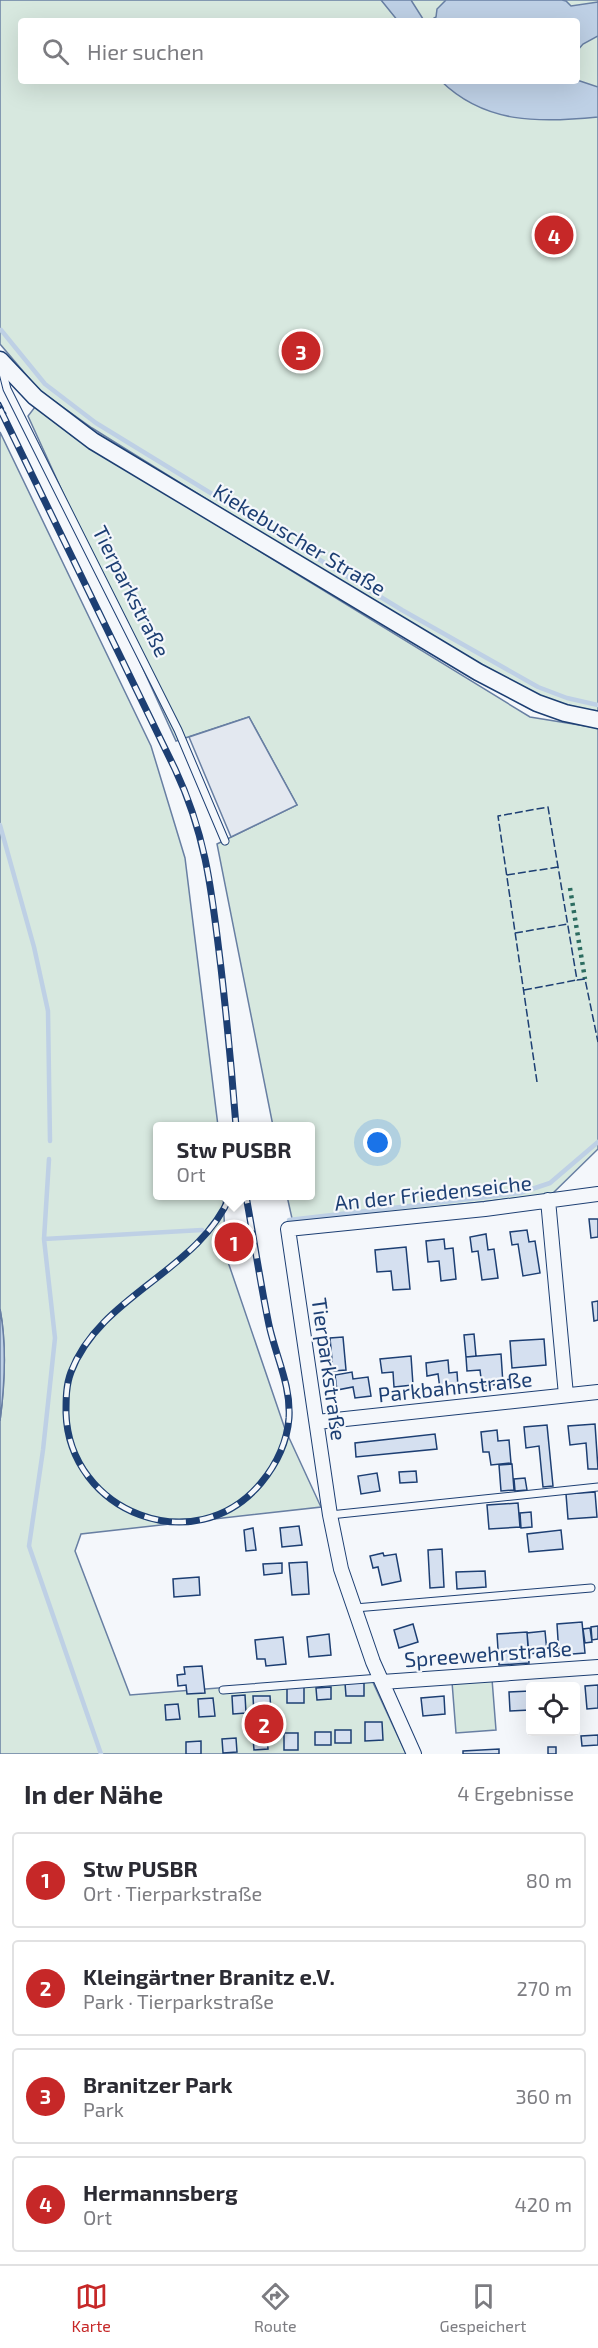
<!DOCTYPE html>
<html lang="de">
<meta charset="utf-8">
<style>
:root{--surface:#fff;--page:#f2f2f3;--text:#2b2b33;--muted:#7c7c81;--line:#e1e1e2;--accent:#c62828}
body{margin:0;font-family:"Exo 2",sans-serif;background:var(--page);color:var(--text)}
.controls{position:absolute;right:18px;bottom:18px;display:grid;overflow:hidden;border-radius:6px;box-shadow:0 6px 24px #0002}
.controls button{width:54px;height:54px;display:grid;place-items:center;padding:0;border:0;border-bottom:2px solid var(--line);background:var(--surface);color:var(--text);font:30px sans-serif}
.you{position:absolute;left:378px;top:1143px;width:21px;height:21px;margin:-15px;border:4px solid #fff;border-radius:50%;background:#1a73e8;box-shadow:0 0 0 9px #1a73e833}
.badge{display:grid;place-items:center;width:39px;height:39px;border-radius:50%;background:var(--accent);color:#fff;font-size:20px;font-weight:700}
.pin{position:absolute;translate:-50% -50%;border:3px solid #fff;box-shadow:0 2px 6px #0006}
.popup{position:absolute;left:153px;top:1122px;width:162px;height:78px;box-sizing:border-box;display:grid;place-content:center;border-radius:6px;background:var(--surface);filter:drop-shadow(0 2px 4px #0005);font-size:20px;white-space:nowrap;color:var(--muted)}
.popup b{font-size:22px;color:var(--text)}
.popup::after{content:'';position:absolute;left:50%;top:100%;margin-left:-12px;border:12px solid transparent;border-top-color:var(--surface)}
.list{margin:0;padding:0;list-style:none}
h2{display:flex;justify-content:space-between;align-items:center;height:78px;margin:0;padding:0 24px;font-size:26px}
h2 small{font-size:20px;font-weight:400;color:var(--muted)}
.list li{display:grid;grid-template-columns:39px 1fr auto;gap:18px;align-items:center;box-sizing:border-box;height:96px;margin:0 12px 12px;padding:0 12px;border:2px solid var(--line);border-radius:6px}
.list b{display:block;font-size:22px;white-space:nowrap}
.list p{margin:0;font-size:20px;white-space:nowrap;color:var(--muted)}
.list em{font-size:20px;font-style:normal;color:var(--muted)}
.icon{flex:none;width:33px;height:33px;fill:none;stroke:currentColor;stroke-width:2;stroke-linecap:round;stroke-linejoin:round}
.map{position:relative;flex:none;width:598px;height:1754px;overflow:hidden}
.search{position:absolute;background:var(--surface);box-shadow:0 6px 24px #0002;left:18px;right:18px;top:18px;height:66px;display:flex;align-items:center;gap:15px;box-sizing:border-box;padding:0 21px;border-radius:6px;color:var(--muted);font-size:22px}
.sheet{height:510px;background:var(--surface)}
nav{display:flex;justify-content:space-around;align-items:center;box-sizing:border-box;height:84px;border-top:2px solid var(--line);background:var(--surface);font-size:16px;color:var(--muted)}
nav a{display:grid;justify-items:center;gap:3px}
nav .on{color:var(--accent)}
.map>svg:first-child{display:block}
</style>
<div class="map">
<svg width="598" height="1754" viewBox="0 0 598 1754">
<rect width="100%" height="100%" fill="#f4f7fb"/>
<path fill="#d7e8df" stroke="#687fa3" stroke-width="1.5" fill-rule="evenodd" d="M0 0H598V711C523 703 439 641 375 602 281 545 186 487 92 428L39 390 0 344ZM21 21H577V81H21Z
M35 407 75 438 530 717 598 728V1149L552 1194 293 1223 287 1196H310V1126H273L217 844 297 805 249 717 176 741 28 416Z
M0 432 151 746 185 858 218 1126H158V1196H223L226 1256 285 1429 321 1507 81 1534 75 1551 130 1695 370 1676 406 1754H0V1421C5 1383 7 1346 0 1309Z
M492 1679 496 1730 456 1733 452 1682Z"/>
<path fill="#e3e8f0" stroke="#687fa3" stroke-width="1.5" d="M249 717 297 805 231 837 189 737Z"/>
<path fill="#bed0e5" stroke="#687fa3" stroke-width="1.5" d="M381 0H411L423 19 431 20 436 17 437 9 446 0H562L566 1 571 6 598 2V36L583 44 577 51V21H398Z
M577 80 598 87V117C540 123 485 124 441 81Z
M0 1309C7 1346 5 1383 0 1421Z"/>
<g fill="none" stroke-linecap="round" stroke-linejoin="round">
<path stroke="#bed0e5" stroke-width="4.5" d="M1 330 45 384 96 423 402 610 538 687 567 698 598 705
M0 825 34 947 48 1011 50 1141
M49 1159 44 1239 55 1338 43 1450 29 1546 101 1754
M289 1220 520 1193 550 1183 598 1142
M44 1239 202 1230"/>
</g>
<path fill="#d5e0f0" stroke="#1d3f73" stroke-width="1.5" d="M589 1219H598V1237L591 1238Z
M239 1228 242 1249 229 1252 226 1235 230 1234V1230Z
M527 1230 529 1242 535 1241 540 1273 523 1276 518 1244 512 1245 510 1232Z
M486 1234 488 1250 494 1249 498 1278 482 1280 478 1251 472 1252 470 1237Z
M444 1239 445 1249 453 1248 456 1279 441 1281 439 1261 428 1262 426 1241Z
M406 1247 410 1289 393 1290 391 1271 377 1272 375 1250Z
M598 1301V1320L594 1321 592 1302Z
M474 1334 476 1356 466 1357 464 1335Z
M343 1337 346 1370 333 1371 330 1338Z
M544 1339 546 1365 512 1368 510 1341Z
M501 1354 503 1384 482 1386 480 1370 467 1371 466 1357Z
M411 1356 413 1385 394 1387 393 1372 382 1373 380 1359Z
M448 1360 449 1373 457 1372 458 1387 440 1389 438 1374 427 1376 426 1363Z
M352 1372 353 1379 368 1377 371 1396 355 1398 353 1387 337 1390 335 1375Z
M595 1424 598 1469H588L586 1443 570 1445 568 1426Z
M547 1425 553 1486 543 1487 539 1446 526 1448 524 1427Z
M497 1430 498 1441 509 1440 511 1463 491 1465 489 1452H483L481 1432Z
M435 1434 437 1449 356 1457 355 1443Z
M512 1464 514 1490 501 1491 499 1465Z
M416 1471 417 1482 400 1483 399 1472Z
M377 1473 380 1491 361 1494 358 1476Z
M525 1478 527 1490 515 1491 514 1479Z
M595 1492 597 1517 568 1519 566 1494Z
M518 1503 520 1527 489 1529 487 1505Z
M531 1512 532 1527 521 1528 520 1513Z
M299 1526 302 1545 282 1547 280 1528Z
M253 1528 256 1550 246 1551 244 1530Z
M561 1530 563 1549 529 1552 527 1534Z
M442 1549 444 1587 430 1588 428 1550Z
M383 1553 384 1556 396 1554 401 1581 382 1585 378 1567 373 1568 370 1556Z
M307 1562 309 1594 292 1595 289 1563Z
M282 1563V1573L264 1575 263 1564Z
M485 1571 486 1587 457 1589 456 1572Z
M199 1577 200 1595 174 1597 173 1579Z
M582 1622 585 1653 559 1655 557 1624Z
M413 1624 418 1642 399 1648 394 1630Z
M598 1626V1639L592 1640 591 1627Z
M590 1628 592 1642 585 1643 583 1629Z
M545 1631 547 1652 529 1654 527 1633Z
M527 1632 529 1663 499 1665 497 1634Z
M329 1634 331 1655 309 1657 307 1637Z
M283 1637 286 1664 266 1666 265 1659H257L255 1640Z
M202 1666 205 1693 187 1694 186 1685 178 1686 177 1675 185 1674 184 1667Z
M345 1683H364V1696H346Z
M598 1685V1708L587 1709 585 1686Z
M304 1686V1703H287V1687Z
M331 1687V1699L317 1700 316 1688Z
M530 1691V1710L510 1711 509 1692Z
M245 1695 246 1713 233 1714 232 1696Z
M253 1696H270L271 1713 254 1714Z
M444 1696 445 1714 423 1716 421 1698Z
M213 1698 215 1716 199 1717 198 1699Z
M178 1704 180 1719 166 1720 165 1705Z
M365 1722H382L383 1740 365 1741Z
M335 1730H351V1743H335Z
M315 1732H331V1745H315Z
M284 1733H298V1750H284Z
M598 1735V1745L582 1746 581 1736Z
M267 1737 268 1749 254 1750 253 1738Z
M236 1738 237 1752 223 1753 222 1739Z
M201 1741V1754H186V1742Z
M548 1747H556V1754H548Z
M499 1749V1754H463V1751Z"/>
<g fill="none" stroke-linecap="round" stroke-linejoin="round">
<defs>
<path id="service" d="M2 369 7 389 22 419 178 730 225 841
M330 1515 598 1487
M355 1608 591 1588
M223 1690 380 1678"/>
<path id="minor" d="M548 1200 566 1395
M317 1422 598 1392
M382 1682 598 1667
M414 1754 373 1662 341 1569 330 1515 288 1229 485 1209 598 1194"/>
<path id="tertiary" d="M0 360 35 397 93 441 478 672 537 703 565 713 598 720"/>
</defs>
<use href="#service" stroke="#1d3f73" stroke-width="9"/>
<use href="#minor" stroke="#1d3f73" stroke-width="16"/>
<use href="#tertiary" stroke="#1d3f73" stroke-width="19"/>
<use href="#service" stroke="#f4f7fb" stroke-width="7"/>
<use href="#minor" stroke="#f4f7fb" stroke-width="14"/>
<use href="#tertiary" stroke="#f4f7fb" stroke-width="16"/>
<defs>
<path id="rail" d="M0 409 175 769C207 837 212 895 221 968 227 1021 232 1073 236 1126
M230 1196C199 1271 100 1295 71 1372 66 1385 66 1399 66 1413 69 1512 195 1562 261 1483 276 1465 287 1442 289 1418 291 1385 276 1357 269 1325 260 1282 254 1239 246 1196"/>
</defs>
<use href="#rail" stroke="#1d3f73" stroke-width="7"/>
<use href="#rail" stroke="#f4f7fb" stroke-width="4.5" stroke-dasharray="14" stroke-linecap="butt"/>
<path stroke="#2c6c60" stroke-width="4.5" stroke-dasharray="3 4.5" stroke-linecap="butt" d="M570 888 585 979"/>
<path stroke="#1d3f73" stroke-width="1.5" stroke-dasharray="8 3" stroke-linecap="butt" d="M0 402 6 414
M507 875 558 867
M515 933 568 924
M524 990 577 980
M537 1082 498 816 548 807 577 980 585 979 598 1042"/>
</g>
<g text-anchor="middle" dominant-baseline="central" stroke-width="4.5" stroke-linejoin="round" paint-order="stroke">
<g font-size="21" fill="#1d3f73" stroke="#f4f7fb">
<text transform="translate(300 539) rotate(31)">Kiekebuscher Straße</text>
<text transform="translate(132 591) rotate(63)">Tierparkstraße</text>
<text transform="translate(433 1192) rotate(-6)">An der Friedenseiche</text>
<text transform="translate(330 1369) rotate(82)">Tierparkstraße</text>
<text transform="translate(455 1386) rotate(-6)">Parkbahnstraße</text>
<text transform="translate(488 1653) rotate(-4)">Spreewehrstraße</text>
</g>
</g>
</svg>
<div class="controls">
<button><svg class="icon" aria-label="locate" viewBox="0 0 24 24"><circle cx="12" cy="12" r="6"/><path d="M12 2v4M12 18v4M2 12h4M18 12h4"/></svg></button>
</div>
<div class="you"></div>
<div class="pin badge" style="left:234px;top:1242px">1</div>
<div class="popup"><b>Stw PUSBR</b>Ort</div>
<div class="pin badge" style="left:264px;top:1724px">2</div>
<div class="pin badge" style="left:301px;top:351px">3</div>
<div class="pin badge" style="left:554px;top:235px">4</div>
<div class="search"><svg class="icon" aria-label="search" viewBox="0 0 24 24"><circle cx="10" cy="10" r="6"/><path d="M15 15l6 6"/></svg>Hier suchen</div>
</div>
<section class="sheet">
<h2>In der Nähe<small>4 Ergebnisse</small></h2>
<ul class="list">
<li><span class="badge">1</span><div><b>Stw PUSBR</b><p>Ort · Tierparkstraße</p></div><em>80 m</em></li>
<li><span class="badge">2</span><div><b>Kleingärtner Branitz e.V.</b><p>Park · Tierparkstraße</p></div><em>270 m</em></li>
<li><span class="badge">3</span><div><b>Branitzer Park</b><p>Park</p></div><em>360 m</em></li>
<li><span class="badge">4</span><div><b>Hermannsberg</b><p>Ort</p></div><em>420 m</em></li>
</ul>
</section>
<nav>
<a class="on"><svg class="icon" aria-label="map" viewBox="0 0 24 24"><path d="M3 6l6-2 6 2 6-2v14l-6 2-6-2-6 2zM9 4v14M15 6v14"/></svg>Karte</a>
<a><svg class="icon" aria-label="directions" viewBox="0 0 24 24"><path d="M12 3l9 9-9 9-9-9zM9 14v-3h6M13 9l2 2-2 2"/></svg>Route</a>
<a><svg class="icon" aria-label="saved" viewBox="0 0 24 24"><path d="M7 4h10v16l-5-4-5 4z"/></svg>Gespeichert</a>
</nav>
